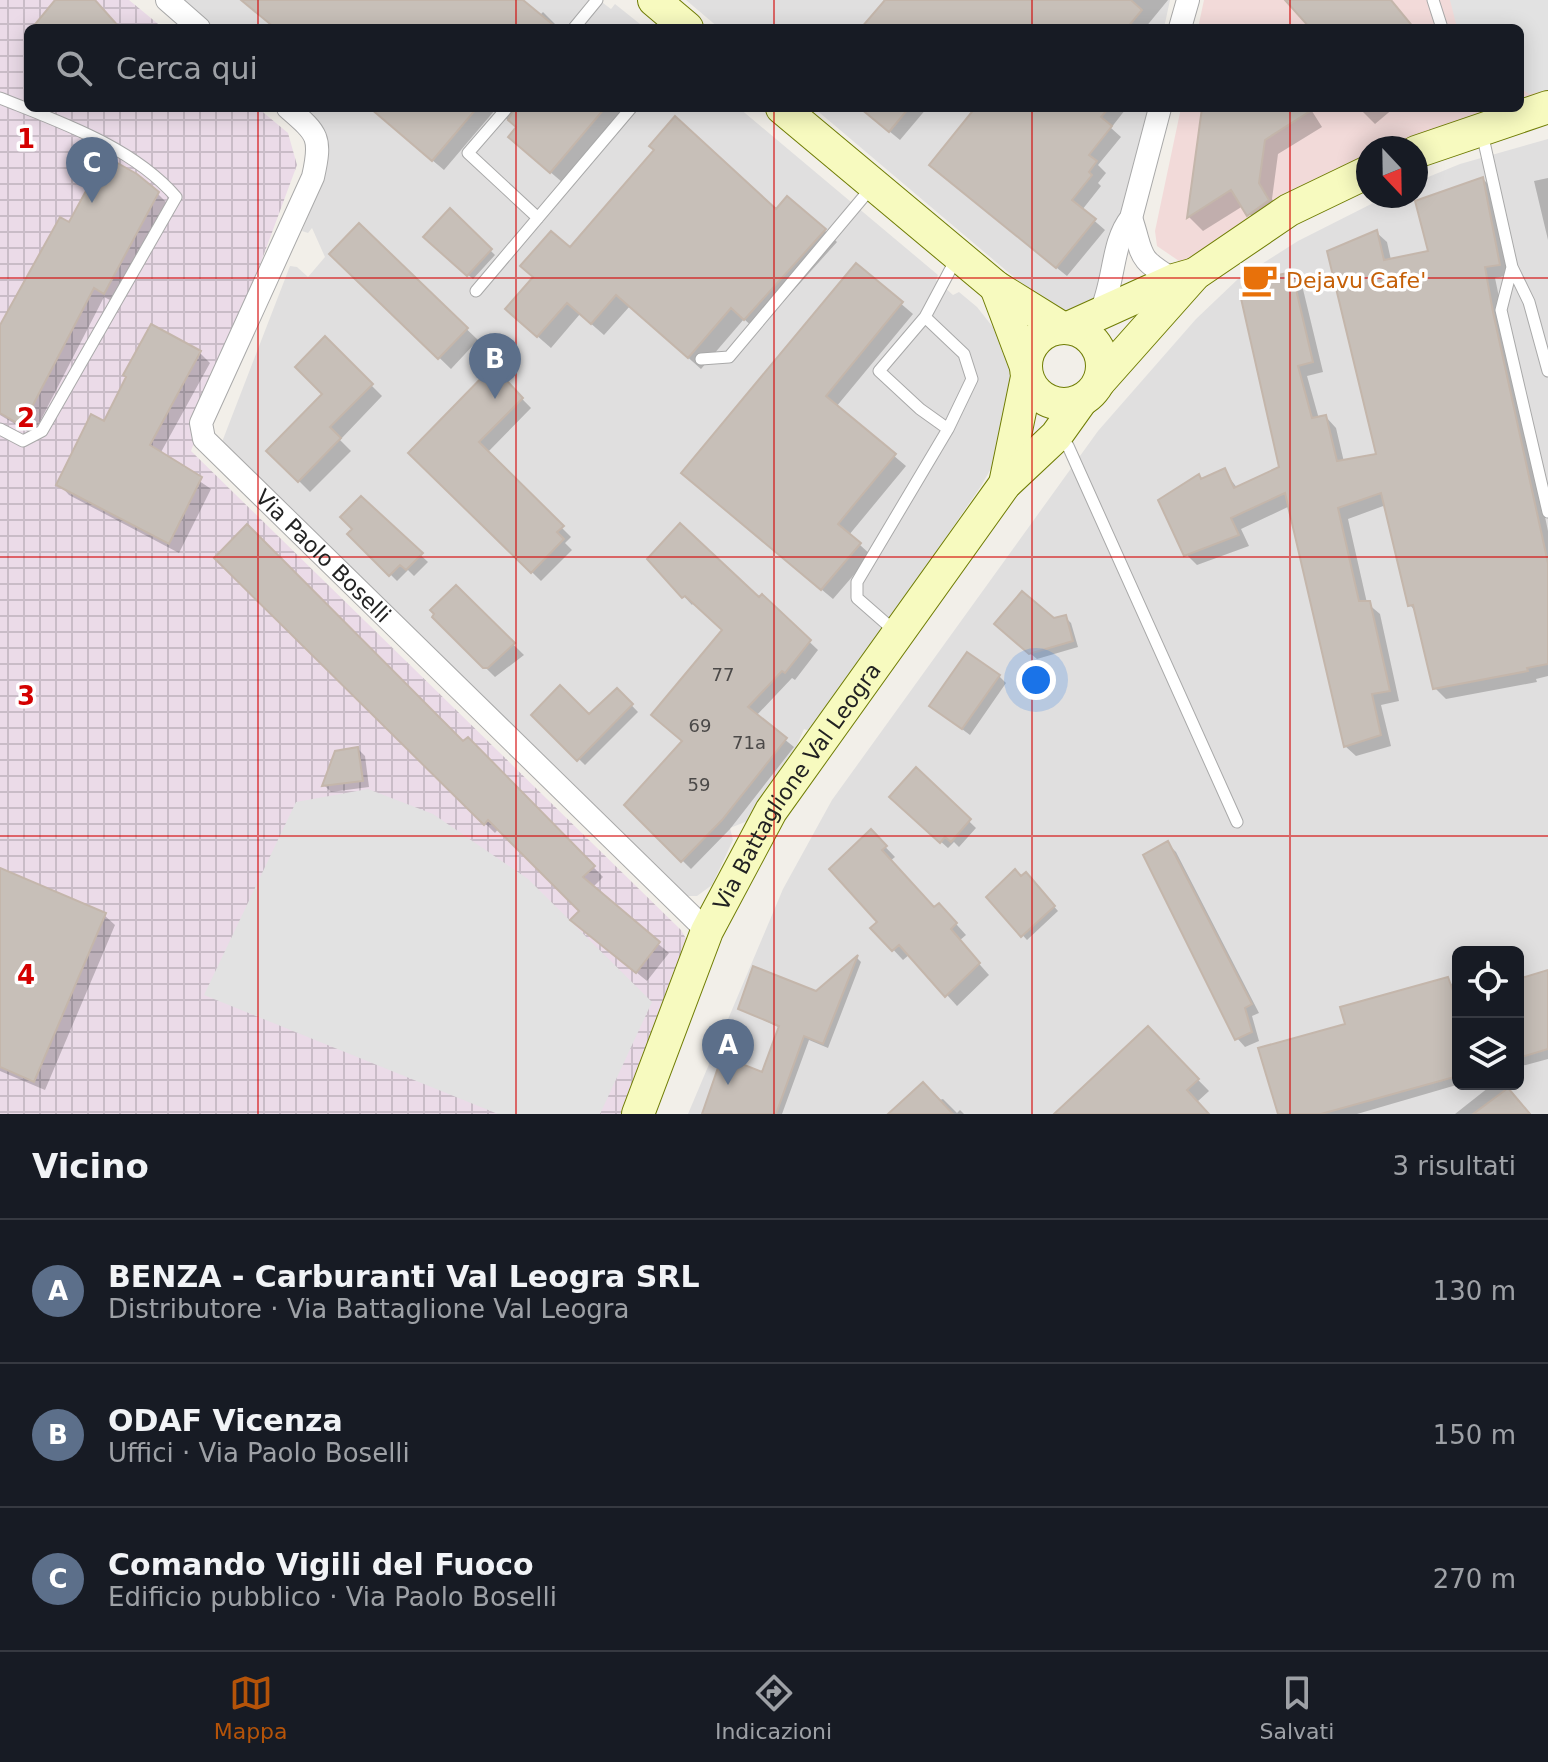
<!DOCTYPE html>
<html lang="it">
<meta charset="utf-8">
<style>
:root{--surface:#171b24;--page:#242831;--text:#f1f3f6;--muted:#9ea1a6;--line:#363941;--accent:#b45309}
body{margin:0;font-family:"DejaVu Sans",sans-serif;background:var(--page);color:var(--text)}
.controls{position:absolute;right:24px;bottom:24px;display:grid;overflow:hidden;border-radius:12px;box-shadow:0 4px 20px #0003}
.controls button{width:72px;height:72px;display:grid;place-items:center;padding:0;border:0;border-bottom:2px solid var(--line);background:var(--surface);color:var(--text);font:40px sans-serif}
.compass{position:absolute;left:1356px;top:136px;width:72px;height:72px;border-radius:50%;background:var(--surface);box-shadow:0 4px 20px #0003;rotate:158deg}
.you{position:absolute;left:1036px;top:680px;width:28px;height:28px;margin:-20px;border:6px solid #fff;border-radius:50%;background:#1a73e8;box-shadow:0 0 0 12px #1a73e833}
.badge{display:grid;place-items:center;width:52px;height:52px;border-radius:50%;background:var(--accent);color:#fff;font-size:26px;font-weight:700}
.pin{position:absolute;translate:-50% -66px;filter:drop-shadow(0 2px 4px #0008)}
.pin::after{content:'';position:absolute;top:42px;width:28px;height:24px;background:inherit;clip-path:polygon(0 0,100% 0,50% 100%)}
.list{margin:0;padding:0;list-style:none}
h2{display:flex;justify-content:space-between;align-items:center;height:104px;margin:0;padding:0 32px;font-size:34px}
h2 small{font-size:26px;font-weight:400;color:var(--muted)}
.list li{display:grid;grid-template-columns:52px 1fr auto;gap:24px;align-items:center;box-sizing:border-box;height:144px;padding:0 32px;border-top:2px solid var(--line)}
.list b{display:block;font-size:30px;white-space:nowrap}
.list p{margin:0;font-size:26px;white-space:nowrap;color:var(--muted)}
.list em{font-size:26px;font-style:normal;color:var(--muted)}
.icon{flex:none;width:44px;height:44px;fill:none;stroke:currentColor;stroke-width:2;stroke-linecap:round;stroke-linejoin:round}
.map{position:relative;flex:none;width:1548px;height:1114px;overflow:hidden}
.search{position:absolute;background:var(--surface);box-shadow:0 4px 20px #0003;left:24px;right:24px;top:24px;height:88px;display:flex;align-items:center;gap:20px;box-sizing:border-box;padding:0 28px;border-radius:12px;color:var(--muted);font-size:30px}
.sheet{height:536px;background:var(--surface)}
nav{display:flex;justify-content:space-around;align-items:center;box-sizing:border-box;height:112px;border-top:2px solid var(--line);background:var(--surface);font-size:22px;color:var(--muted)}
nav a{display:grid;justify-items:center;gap:4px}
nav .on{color:var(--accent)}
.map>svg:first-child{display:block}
</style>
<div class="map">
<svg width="1548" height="1114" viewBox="0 0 1548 1114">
<defs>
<pattern id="industrial-grid" width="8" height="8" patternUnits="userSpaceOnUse" patternTransform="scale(2)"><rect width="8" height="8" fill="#ebdbe8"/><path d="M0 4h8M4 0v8" fill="none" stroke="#c9bcc7"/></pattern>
</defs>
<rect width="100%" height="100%" fill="#f2efe9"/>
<path fill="#e0dfdf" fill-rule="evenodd" d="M174 0H599L611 9 615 4 645 28H207Z
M686 0H1170L1164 28H719Z
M303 108H739L938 275 936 280 953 295 959 292 977 307 996 331 1007 355 1013 380 1006 442 981 486 813 732 804 729 796 747 801 752 750 820 730 828 733 840 712 885 697 896H687L222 442 290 266 297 267 308 277 325 257 312 228 308 233 302 231 327 165 314 117Z
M814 108H1148L1103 312 1067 322Z
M1548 139V1114H688L783 889 832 800 1098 431 1196 319 1238 279 1298 241 1387 196H1416V182L1460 164ZM1458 952H1518V1084H1458Z"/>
<path fill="#f2dad9" d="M1204 0H1548V106L1416 148H1368V170L1195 264 1179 261 1157 246 1155 231 1181 108H1520V28H1198Z"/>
<path fill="url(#industrial-grid)" d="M0 0H129L163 28H28V108H258L288 133 297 165 191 451 681 930 688 942 684 964 621 1114H0Z"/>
<path fill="#e2e2e2" d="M1450 0H1548V90L1529 94 1520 88V28H1457Z
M368 789 433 814 528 879 652 1002 600 1114H498L204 995 296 802Z"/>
<path fill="#0003" d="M242 0H520L539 16 543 12 559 28H275Z
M884 0H1168L1145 28H864Z
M370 108H624L562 182 521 147 518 128 495 110 444 170Z
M861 108H927L900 140Z
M978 108 1125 110 1111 128 1121 137 1098 165 1106 173 1098 183 1101 186 1082 210 1105 230 1067 276 941 175Z
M1204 108H1310L1322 127 1278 154 1272 199 1282 216 1262 229 1243 206 1203 231 1189 217Z
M1359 108H1394L1375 124Z
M1548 178V240L1534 181Z
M1483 179 1493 189 1510 275 1495 278 1548 531V676L1536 679 1537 682 1446 699 1435 688 1417 613 1410 605 1386 505 1348 519 1367 603 1380 614 1399 701 1381 705 1391 746 1356 756 1345 746 1290 506 1241 529 1249 546 1197 565 1186 554 1199 477 1203 481 1224 471 1238 489 1282 469 1292 274 1302 285 1323 372 1307 376 1319 419 1326 417 1336 428 1344 462 1378 455 1376 232 1387 242 1391 260 1430 252Z
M158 194 168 204 114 302 104 297 33 435 0 415V325L70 225Z
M450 211 495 255 473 279 431 242Z
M359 226 478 340 451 369 332 254Z
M824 230 837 242 757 331 744 319 701 369 630 306 604 335 580 314 551 348 520 321 570 250Z
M857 266 913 314 836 407 906 466 849 535 871 555 833 599 695 484Z
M152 326 200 353 210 363 160 454 211 489 179 553 69 495 59 484 105 424Z
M325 339 382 396 340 440 351 451 310 492 269 451 325 394Z
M493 369 531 408 487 453 571 537 565 543 572 550 541 581 411 453Z
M361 499 428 562 414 576 408 570 397 581 350 534 355 529Z
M217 558 463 744 468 739 603 877 592 888 669 953 647 981 583 929 582 911 499 828 495 833Z
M649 559 759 600 762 597 818 650 795 680 792 678 756 716 794 747 730 829 691 869 626 805 684 741 724 630 694 602 692 605Z
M456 588 524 655 495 677 434 617Z
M1065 617 1071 623 1078 647 1037 659 1003 631Z
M999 676 1006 683 970 735 931 706Z
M617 690 638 712 585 765 534 715 589 717Z
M358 749 365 756 369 787 331 792 324 785Z
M916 770 976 828 959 847 954 842 948 848 899 804Z
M871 832 895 857 890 861 935 910 949 916 966 935 959 941 989 975 957 1006 910 954 903 960 873 928 880 922Z
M1168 844 1176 852 1259 1013 1252 1016 1259 1041 1245 1047 1237 1038Z
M0 870 104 915 115 925 45 1090 0 1071Z
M1021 878 1030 879 1058 911 1027 940 988 897Z
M857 958 861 962 828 1048 809 1040 782 1114H705L763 1074 780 1028 740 1008 816 993Z
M1548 972V1059L1518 1067V981Z
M1448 979 1458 993 1460 1084 1357 1114H1280L1348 1025Z
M1148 1029 1209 1091 1197 1102 1207 1114H1057Z
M1493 1084H1503L1531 1114H1455Z
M943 1099 957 1113 960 1110 964 1114H891Z"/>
<path fill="#c7bfb8" stroke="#c4b6ab" stroke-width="2" d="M55 0H95L120 28H32Z
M241 0H523L557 28H275Z
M885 0H1131L1142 10 1127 28H861Z
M1285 0H1391L1414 28H1310Z
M370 108H477L432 161Z
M515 108H605L550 173 508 137 516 127 508 120Z
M860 108H909L889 132Z
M975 108H1109L1101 117 1112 126 1089 155 1097 161 1089 172 1092 175 1072 200 1096 219 1056 268 929 165Z
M1202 108H1315L1265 140 1259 183 1269 200 1247 216 1231 190 1187 218Z
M675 116 776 209 787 196 826 229 744 320 731 308 688 358 616 295 591 324 567 303 537 337 505 309 533 277 520 266 551 231 570 247 654 150 649 146Z
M105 156 137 174 159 192 104 294 94 288 22 426 0 413V325L60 217 69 222Z
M1483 177 1500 265 1485 267 1493 312 1548 563V664L1527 668 1528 671 1433 689 1413 605 1408 606 1381 493 1338 508 1359 601H1370L1390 691 1372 694 1381 735 1344 747 1285 493 1231 518 1239 535 1184 556 1158 500 1199 474 1201 479 1225 468 1234 488 1279 467 1240 294 1266 285 1265 278 1292 272 1313 362 1298 366 1312 418 1326 415 1337 461 1376 454 1327 251 1377 230 1384 260 1428 251 1415 201Z
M450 208 492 249 467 276 423 237Z
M359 223 468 328 438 359 329 254Z
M856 263 903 302 826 396 896 454 838 524 861 543 821 590 681 473Z
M151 324 201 351 150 445 202 477 169 544 56 485 91 414 104 421 126 377 123 375Z
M325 336 373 384 330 427 341 438 298 482 266 451 322 394 295 367Z
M493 366 523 398 479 442 564 526 557 532 564 539 531 573 408 453Z
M361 496 423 553 406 570 400 565 389 576 347 534 352 529 340 517Z
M680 523 759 597 762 594 811 640 785 673 782 671 748 707 787 738 722 820 681 862 624 805 682 741 651 715 722 630 685 596 682 598 647 559Z
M247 524 463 741 468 737 595 866 583 877 660 942 636 973 570 920 579 911 488 820 484 825 214 558Z
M456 585 515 643 488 668H483L432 617 434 614 430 610Z
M1022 591 1054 618 1066 615 1073 641 1029 654 994 624Z
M967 652 1000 675 962 729 929 706Z
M560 685 589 714 617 688 633 704 577 761 531 715Z
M358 747 363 781 322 786 335 751Z
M916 767 971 819 951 842 945 837 940 843 889 797Z
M871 829 887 846 882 850 934 907 939 903 957 923 951 929 980 963 945 997 899 945 892 951 870 928 877 922 829 869Z
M1168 841 1252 1004 1245 1008 1252 1032 1235 1040 1143 855Z
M0 868 106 913 34 1082 0 1067Z
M1015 869 1021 876 1026 872 1055 906 1021 937 986 897Z
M858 955 823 1044 804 1036 776 1114H702L722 1056 762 1072 779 1026 738 1009 753 966 816 991Z
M1548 970V1049L1518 1058V979Z
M1448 977 1458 1005V1076L1321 1114H1278L1258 1048 1345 1024 1340 1007Z
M1148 1026 1199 1079 1187 1090 1209 1114H1054Z
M923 1082 953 1114H888Z
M1508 1088 1530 1114H1473Z"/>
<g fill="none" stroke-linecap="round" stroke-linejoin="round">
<defs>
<path id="lane" d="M1433 0 1442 28
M574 28 597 0
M0 98C60 122 133 147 176 197L42 431 23 441 0 429
M507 108 468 153 538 218
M1482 133 1512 267 1529 302 1548 371
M1512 267 1501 310 1548 512
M476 291 631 108
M925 317 964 354 972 379 948 429 920 409 879 371Z
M925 317 956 259
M701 359 729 357 871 188
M1059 439 1068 446 1237 822
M897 633 857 598V582L948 429"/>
<g id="street">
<path d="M167 0 199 28"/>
<path d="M1180 28 1188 0"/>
<path id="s1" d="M288 108C318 134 322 137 313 177L201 423 204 439 707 931"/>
<path d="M1131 218C1144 256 1135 257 1174 280"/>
<path d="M1100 313C1115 283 1111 243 1131 218L1160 108"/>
</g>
<g id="secondary">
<path d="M654 0 687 28"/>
<path d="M782 108 996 287 1062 328"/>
<path d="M1416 152 1548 107"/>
<path d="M996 287 1025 364"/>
<circle cx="1064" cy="366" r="38"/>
<path d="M1068 328 1174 280 1195 274"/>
<path d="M1099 382 1195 274 1289 210 1368 172"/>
<path d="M1005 484 1027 377"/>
<path id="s2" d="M638 1114 707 931 771 811 1005 484 1056 436 1081 401"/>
</g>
</defs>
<use href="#lane" stroke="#a9a9a9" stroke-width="13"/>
<use href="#street" stroke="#a9a9a9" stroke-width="24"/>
<use href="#secondary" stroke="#707d05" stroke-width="34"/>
<use href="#lane" stroke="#fff" stroke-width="11"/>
<use href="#street" stroke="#fff" stroke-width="22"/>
<use href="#secondary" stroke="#f7fabf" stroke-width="32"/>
</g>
<path fill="none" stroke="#d40000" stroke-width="2" stroke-opacity="0.55" d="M258 0V28M516 0V28M774 0V28M1032 0V28M1290 0V28M258 108V1114M516 108V1114M774 108V1114M1032 108V1114M1290 108V1114M0 278H1548M0 557H1548M0 836H1548"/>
<defs>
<symbol id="cafe-bare" viewBox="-9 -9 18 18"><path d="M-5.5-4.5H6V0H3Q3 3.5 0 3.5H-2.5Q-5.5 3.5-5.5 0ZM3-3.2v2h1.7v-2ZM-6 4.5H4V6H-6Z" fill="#e8710a" stroke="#fff" stroke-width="2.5" paint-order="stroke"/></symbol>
</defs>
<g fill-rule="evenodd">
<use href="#cafe-bare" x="1234" y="254" width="51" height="51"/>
</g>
<g text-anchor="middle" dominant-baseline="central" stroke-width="7" stroke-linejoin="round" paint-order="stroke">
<g font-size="18" fill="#4b4948">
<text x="723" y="674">77</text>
<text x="700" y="725">69</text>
<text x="749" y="742">71a</text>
<text x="699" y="784">59</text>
</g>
<g font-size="22" fill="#c56008" stroke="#fff" text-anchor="start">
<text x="1286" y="280">Dejavu Cafe'</text>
</g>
<g font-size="22" fill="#222" stroke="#fff">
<text stroke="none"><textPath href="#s1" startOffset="534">Via Paolo Boselli</textPath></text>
<text stroke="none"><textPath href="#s2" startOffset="366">Via Battaglione Val Leogra</textPath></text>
</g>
</g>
<g font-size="26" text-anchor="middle" font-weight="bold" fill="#d40000" stroke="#fff" stroke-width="7" stroke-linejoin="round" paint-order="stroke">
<text x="26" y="148">1</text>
<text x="26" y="427">2</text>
<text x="26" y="705">3</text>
<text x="26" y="984">4</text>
</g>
</svg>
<div class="controls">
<button><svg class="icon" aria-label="locate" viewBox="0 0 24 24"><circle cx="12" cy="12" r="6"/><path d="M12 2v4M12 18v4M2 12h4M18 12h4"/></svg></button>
<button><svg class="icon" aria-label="layers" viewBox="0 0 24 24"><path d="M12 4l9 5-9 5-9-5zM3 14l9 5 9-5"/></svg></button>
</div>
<svg class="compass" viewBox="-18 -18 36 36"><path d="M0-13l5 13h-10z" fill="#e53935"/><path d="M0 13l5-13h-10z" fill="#9ea1a6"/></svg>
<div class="you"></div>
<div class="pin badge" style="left:728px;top:1085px;background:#5c6f8a">A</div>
<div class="pin badge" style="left:495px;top:399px;background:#5c6f8a">B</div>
<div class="pin badge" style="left:92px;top:203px;background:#5c6f8a">C</div>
<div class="search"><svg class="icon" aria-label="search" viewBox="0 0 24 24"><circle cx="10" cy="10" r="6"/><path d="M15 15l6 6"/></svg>Cerca qui</div>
</div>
<section class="sheet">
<h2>Vicino<small>3 risultati</small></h2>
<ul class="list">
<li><span class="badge" style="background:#5c6f8a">A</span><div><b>BENZA - Carburanti Val Leogra SRL</b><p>Distributore · Via Battaglione Val Leogra</p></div><em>130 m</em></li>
<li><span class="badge" style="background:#5c6f8a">B</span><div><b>ODAF Vicenza</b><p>Uffici · Via Paolo Boselli</p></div><em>150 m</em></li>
<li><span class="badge" style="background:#5c6f8a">C</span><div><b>Comando Vigili del Fuoco</b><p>Edificio pubblico · Via Paolo Boselli</p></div><em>270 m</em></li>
</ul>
</section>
<nav>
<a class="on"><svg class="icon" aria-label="map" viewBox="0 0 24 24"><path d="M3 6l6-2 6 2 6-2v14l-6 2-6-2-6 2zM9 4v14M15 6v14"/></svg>Mappa</a>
<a><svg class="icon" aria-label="directions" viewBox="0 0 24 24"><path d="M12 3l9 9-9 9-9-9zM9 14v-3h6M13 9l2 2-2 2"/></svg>Indicazioni</a>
<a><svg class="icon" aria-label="saved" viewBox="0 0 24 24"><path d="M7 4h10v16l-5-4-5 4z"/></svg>Salvati</a>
</nav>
